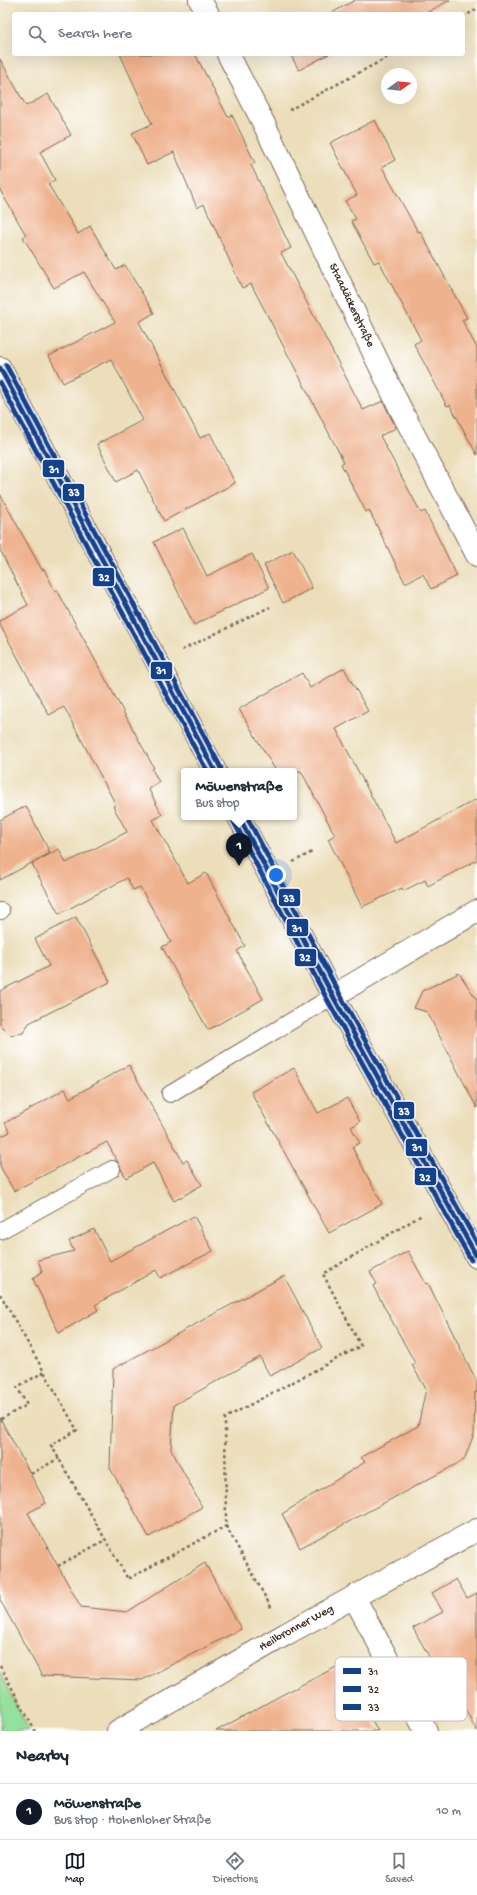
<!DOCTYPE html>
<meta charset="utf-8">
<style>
:root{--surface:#fff;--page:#f6f6f7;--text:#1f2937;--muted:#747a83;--line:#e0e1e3;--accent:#111827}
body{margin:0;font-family:"Gochi Hand",sans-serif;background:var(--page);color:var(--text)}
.compass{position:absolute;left:381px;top:68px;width:36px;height:36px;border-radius:50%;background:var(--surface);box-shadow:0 4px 16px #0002;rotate:75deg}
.you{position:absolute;left:276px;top:875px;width:14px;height:14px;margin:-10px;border:3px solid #fff;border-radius:50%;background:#1a73e8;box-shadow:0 0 0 6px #1a73e833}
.badge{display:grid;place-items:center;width:26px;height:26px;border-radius:50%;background:var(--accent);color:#fff;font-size:13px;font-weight:700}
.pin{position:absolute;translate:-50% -33px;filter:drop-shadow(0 1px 2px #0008)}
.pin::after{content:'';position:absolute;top:21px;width:14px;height:12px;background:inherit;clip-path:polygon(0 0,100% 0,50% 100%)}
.popup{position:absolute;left:181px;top:768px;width:116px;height:52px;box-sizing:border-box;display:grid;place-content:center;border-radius:4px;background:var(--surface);filter:drop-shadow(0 1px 3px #0005);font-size:13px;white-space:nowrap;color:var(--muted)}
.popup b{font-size:15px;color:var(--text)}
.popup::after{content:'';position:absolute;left:50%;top:100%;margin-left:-8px;border:8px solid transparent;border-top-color:var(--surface)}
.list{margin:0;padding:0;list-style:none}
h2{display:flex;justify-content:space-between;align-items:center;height:52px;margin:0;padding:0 16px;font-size:17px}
h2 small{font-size:13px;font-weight:400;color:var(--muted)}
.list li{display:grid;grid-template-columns:26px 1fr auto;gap:12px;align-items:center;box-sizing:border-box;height:56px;padding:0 16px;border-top:1px solid var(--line)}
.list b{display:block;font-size:15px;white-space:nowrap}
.list p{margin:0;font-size:13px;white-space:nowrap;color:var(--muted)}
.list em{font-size:13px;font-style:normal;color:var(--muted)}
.icon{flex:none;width:22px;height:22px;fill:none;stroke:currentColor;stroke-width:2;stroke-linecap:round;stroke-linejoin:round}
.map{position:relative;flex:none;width:477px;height:1731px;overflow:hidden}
.search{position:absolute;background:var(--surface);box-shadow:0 4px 16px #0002;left:12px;right:12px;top:12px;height:44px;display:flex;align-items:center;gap:10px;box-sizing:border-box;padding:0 14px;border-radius:4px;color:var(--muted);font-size:15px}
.sheet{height:108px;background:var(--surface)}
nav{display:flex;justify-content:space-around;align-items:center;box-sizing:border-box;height:56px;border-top:1px solid var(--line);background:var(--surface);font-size:11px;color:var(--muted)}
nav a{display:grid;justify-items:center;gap:2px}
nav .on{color:var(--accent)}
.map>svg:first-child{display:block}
</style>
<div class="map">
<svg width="477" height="1731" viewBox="0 0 477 1731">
<rect width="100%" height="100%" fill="#fff"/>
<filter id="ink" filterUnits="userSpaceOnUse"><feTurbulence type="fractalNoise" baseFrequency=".025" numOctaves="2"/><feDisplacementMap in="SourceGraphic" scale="8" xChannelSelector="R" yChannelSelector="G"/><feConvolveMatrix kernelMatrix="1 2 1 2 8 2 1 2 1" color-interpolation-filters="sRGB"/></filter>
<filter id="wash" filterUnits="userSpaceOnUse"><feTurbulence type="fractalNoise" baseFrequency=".012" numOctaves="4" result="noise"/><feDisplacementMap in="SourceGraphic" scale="16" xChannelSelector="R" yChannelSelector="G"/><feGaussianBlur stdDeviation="0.9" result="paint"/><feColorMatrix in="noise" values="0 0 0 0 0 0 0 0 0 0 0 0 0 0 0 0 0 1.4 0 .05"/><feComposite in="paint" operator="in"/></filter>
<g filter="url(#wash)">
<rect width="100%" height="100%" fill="#ecdebb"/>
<path fill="#95e09c" stroke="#68855d" d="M0 1672 29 1731H0Z"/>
<g id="blocks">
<path fill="#efb28f" d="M355 0H450L424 14H330Z
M120 54H195L228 117 232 115 255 163 251 165 291 248 281 253 363 410 383 401 396 428 380 436 421 513 425 511 457 576 431 589 423 574 405 583 369 510 366 512 341 464 344 462 251 284 242 288 204 204 197 208 174 152 147 165 132 133 152 124Z
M290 54H329L299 70Z
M0 59 26 106 48 94 71 135 40 152 55 180 48 184 78 234 90 226 116 270 125 265 154 313 139 322 200 438 210 433 235 483 164 521 138 470 116 482 97 444 143 420 111 359 63 383 49 356 115 322 84 272 54 288 23 237 26 235 0 190Z
M375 120 395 160 382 167 418 232 420 231 467 318 462 320 477 348V455L450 405 447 406 414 344 421 340 379 261 374 263 351 221 356 219 345 201 357 195 330 143Z
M0 494 42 570 44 569 55 591 57 590 154 768 152 769 159 782 148 788 162 815 153 820 188 883 206 873 245 946 237 951 263 999 208 1030 162 947 171 942 140 887 133 890 127 878 59 914 32 864 59 849 66 863 127 832 113 806 116 805 64 707 49 715 0 625V620L28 605 0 550Z
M183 528 207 576 252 554 269 588 194 625 154 542Z
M293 550 312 588 283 603 264 565Z
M344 668 368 711 336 729 396 843 477 799V860L428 886 425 880 403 891 402 888 362 907 328 839 335 835 301 771H276L239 709 302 673 310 688Z
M26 806 50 853 0 880V820Z
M76 917 110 982 29 1023 23 1033 10 1035 0 1025V991L49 966 35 939Z
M459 973 477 1000V1108L427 1012 414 1008 422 991Z
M129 1065 183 1162 187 1160 202 1185 174 1201 153 1163 126 1178 107 1142 14 1191 0 1166V1137L10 1132 5 1123 65 1089 70 1098Z
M294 1068 318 1113 347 1098 360 1122 351 1127 360 1143 352 1147 382 1204 329 1233 251 1092Z
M194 1216 213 1251 160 1278 156 1270 95 1305 98 1310 59 1333 33 1279 42 1271 38 1260 74 1251 69 1241 94 1229 110 1261Z
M408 1251 426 1284 428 1283 477 1382V1392H475L474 1434 464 1460 300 1548 282 1514 365 1462 361 1457 418 1426 426 1389 412 1365 415 1363 373 1286 377 1284 370 1272Z
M284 1276 322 1348 270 1376 260 1357 174 1405 171 1449 202 1507 149 1537 110 1468 113 1369Z
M0 1418 46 1503 28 1513 81 1607 127 1612 205 1563 241 1629 142 1680 42 1676 0 1600Z
M456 1579 467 1598 477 1593V1731L440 1662 434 1665 413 1628 443 1612 432 1593Z
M342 1664 378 1731H216L278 1697Z"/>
</g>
</g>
<g filter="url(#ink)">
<use href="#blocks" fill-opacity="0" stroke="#796955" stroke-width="1"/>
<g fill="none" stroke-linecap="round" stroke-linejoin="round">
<defs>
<path id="lane" d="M0 911H1
M170 1094 333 996
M0 1231 112 1169"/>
<g id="street">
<path d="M200 0 208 14"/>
<path id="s1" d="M228 54 264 124 401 410 477 555"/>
<path d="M333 996 477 911"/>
<path d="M354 1597 426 1731"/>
<path id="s2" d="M118 1731 286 1634 477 1530"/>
</g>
<path id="secondary" d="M0 368 215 771
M239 817 333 996 477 1257"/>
</defs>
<use href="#lane" stroke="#796955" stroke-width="18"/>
<use href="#street" stroke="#796955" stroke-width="24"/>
<use href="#secondary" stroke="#796955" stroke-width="24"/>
<path stroke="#796955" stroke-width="2.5" stroke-dasharray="3 3" stroke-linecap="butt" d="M463 17 477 9
M289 110 394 54
M182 650 270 607
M293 862 312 852
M0 1294 77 1430 51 1445 128 1579 226 1526 225 1418 361 1346 323 1274 422 1215
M1 1419 27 1405 17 1387 44 1372
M31 1474 59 1458
M226 1526 272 1609
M58 1566 105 1540
M0 1666 35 1731"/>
<use href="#lane" stroke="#fff" stroke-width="16"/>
<use href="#street" stroke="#fff" stroke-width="22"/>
<use href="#secondary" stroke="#fff" stroke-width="22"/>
<defs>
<path id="bus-1" d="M0 368 215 771
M239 817 333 996 477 1257"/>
<path id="bus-2" d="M0 383 207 771
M233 820 327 999 471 1260"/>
<path id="bus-3" d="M6 365 221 768
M247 817 339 993 477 1243"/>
</defs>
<use href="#bus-1" stroke="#fff" stroke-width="8"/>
<use href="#bus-2" stroke="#fff" stroke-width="8"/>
<use href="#bus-3" stroke="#fff" stroke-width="8"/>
<use href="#bus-1" stroke="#14418b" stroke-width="5"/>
<use href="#bus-2" stroke="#14418b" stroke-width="5"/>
<use href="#bus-3" stroke="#14418b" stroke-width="5"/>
</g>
</g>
<g text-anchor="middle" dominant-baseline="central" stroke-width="3.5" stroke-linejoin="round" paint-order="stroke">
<g font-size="12" fill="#3b2a1e" stroke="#fff">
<text stroke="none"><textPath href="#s1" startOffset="280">Staadäckerstraße</textPath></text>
<text stroke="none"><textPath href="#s2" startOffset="206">Heilbronner Weg</textPath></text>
</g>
</g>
<rect x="335" y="1657" width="132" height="64" rx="6" fill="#fff" stroke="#c4bfbc" stroke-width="1"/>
<rect x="343" y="1668" width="18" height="6" fill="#14418b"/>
<rect x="343" y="1686" width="18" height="6" fill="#14418b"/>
<rect x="343" y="1704" width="18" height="6" fill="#14418b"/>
<g font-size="11" fill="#3b2a1e">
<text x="368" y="1675">31</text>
<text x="368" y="1693">32</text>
<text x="368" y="1711">33</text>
</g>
<g stroke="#fff" stroke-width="1.5">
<rect x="42" y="459" width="23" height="19" rx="4" fill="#14418b"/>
<rect x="62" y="483" width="23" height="19" rx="4" fill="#14418b"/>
<rect x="92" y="567" width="23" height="20" rx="4" fill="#14418b"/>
<rect x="150" y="661" width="23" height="19" rx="4" fill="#14418b"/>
<rect x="278" y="888" width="23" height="19" rx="4" fill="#14418b"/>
<rect x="286" y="918" width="23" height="19" rx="4" fill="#14418b"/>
<rect x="294" y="948" width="23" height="19" rx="4" fill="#14418b"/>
<rect x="393" y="1101" width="22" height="19" rx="4" fill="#14418b"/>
<rect x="405" y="1138" width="23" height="19" rx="4" fill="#14418b"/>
<rect x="414" y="1167" width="23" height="19" rx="4" fill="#14418b"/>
</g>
<g font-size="11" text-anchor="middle" font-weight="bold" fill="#fff">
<text x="54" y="473">31</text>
<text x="74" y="496">33</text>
<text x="104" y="581">32</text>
<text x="161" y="674">31</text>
<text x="289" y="902">33</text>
<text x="297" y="932">31</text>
<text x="305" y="961">32</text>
<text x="404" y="1115">33</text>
<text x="417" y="1151">31</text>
<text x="425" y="1181">32</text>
</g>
</svg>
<svg class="compass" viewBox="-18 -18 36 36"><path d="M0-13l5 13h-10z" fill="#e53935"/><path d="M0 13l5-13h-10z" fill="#747a83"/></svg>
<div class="you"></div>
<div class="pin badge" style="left:239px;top:866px">1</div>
<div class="popup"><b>Möwenstraße</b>Bus stop</div>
<div class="search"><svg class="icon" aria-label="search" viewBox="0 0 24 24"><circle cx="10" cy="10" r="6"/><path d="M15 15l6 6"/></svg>Search here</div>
</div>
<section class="sheet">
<h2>Nearby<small></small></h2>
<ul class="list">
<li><span class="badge">1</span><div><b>Möwenstraße</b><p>Bus stop · Hohenloher Straße</p></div><em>10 m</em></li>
</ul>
</section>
<nav>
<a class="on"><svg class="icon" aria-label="map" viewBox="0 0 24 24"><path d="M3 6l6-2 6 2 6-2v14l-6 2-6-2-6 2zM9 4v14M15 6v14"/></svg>Map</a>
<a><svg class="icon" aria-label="directions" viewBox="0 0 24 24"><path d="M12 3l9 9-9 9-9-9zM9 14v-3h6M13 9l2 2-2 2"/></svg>Directions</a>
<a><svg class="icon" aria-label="saved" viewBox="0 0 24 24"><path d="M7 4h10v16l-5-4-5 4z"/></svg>Saved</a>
</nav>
